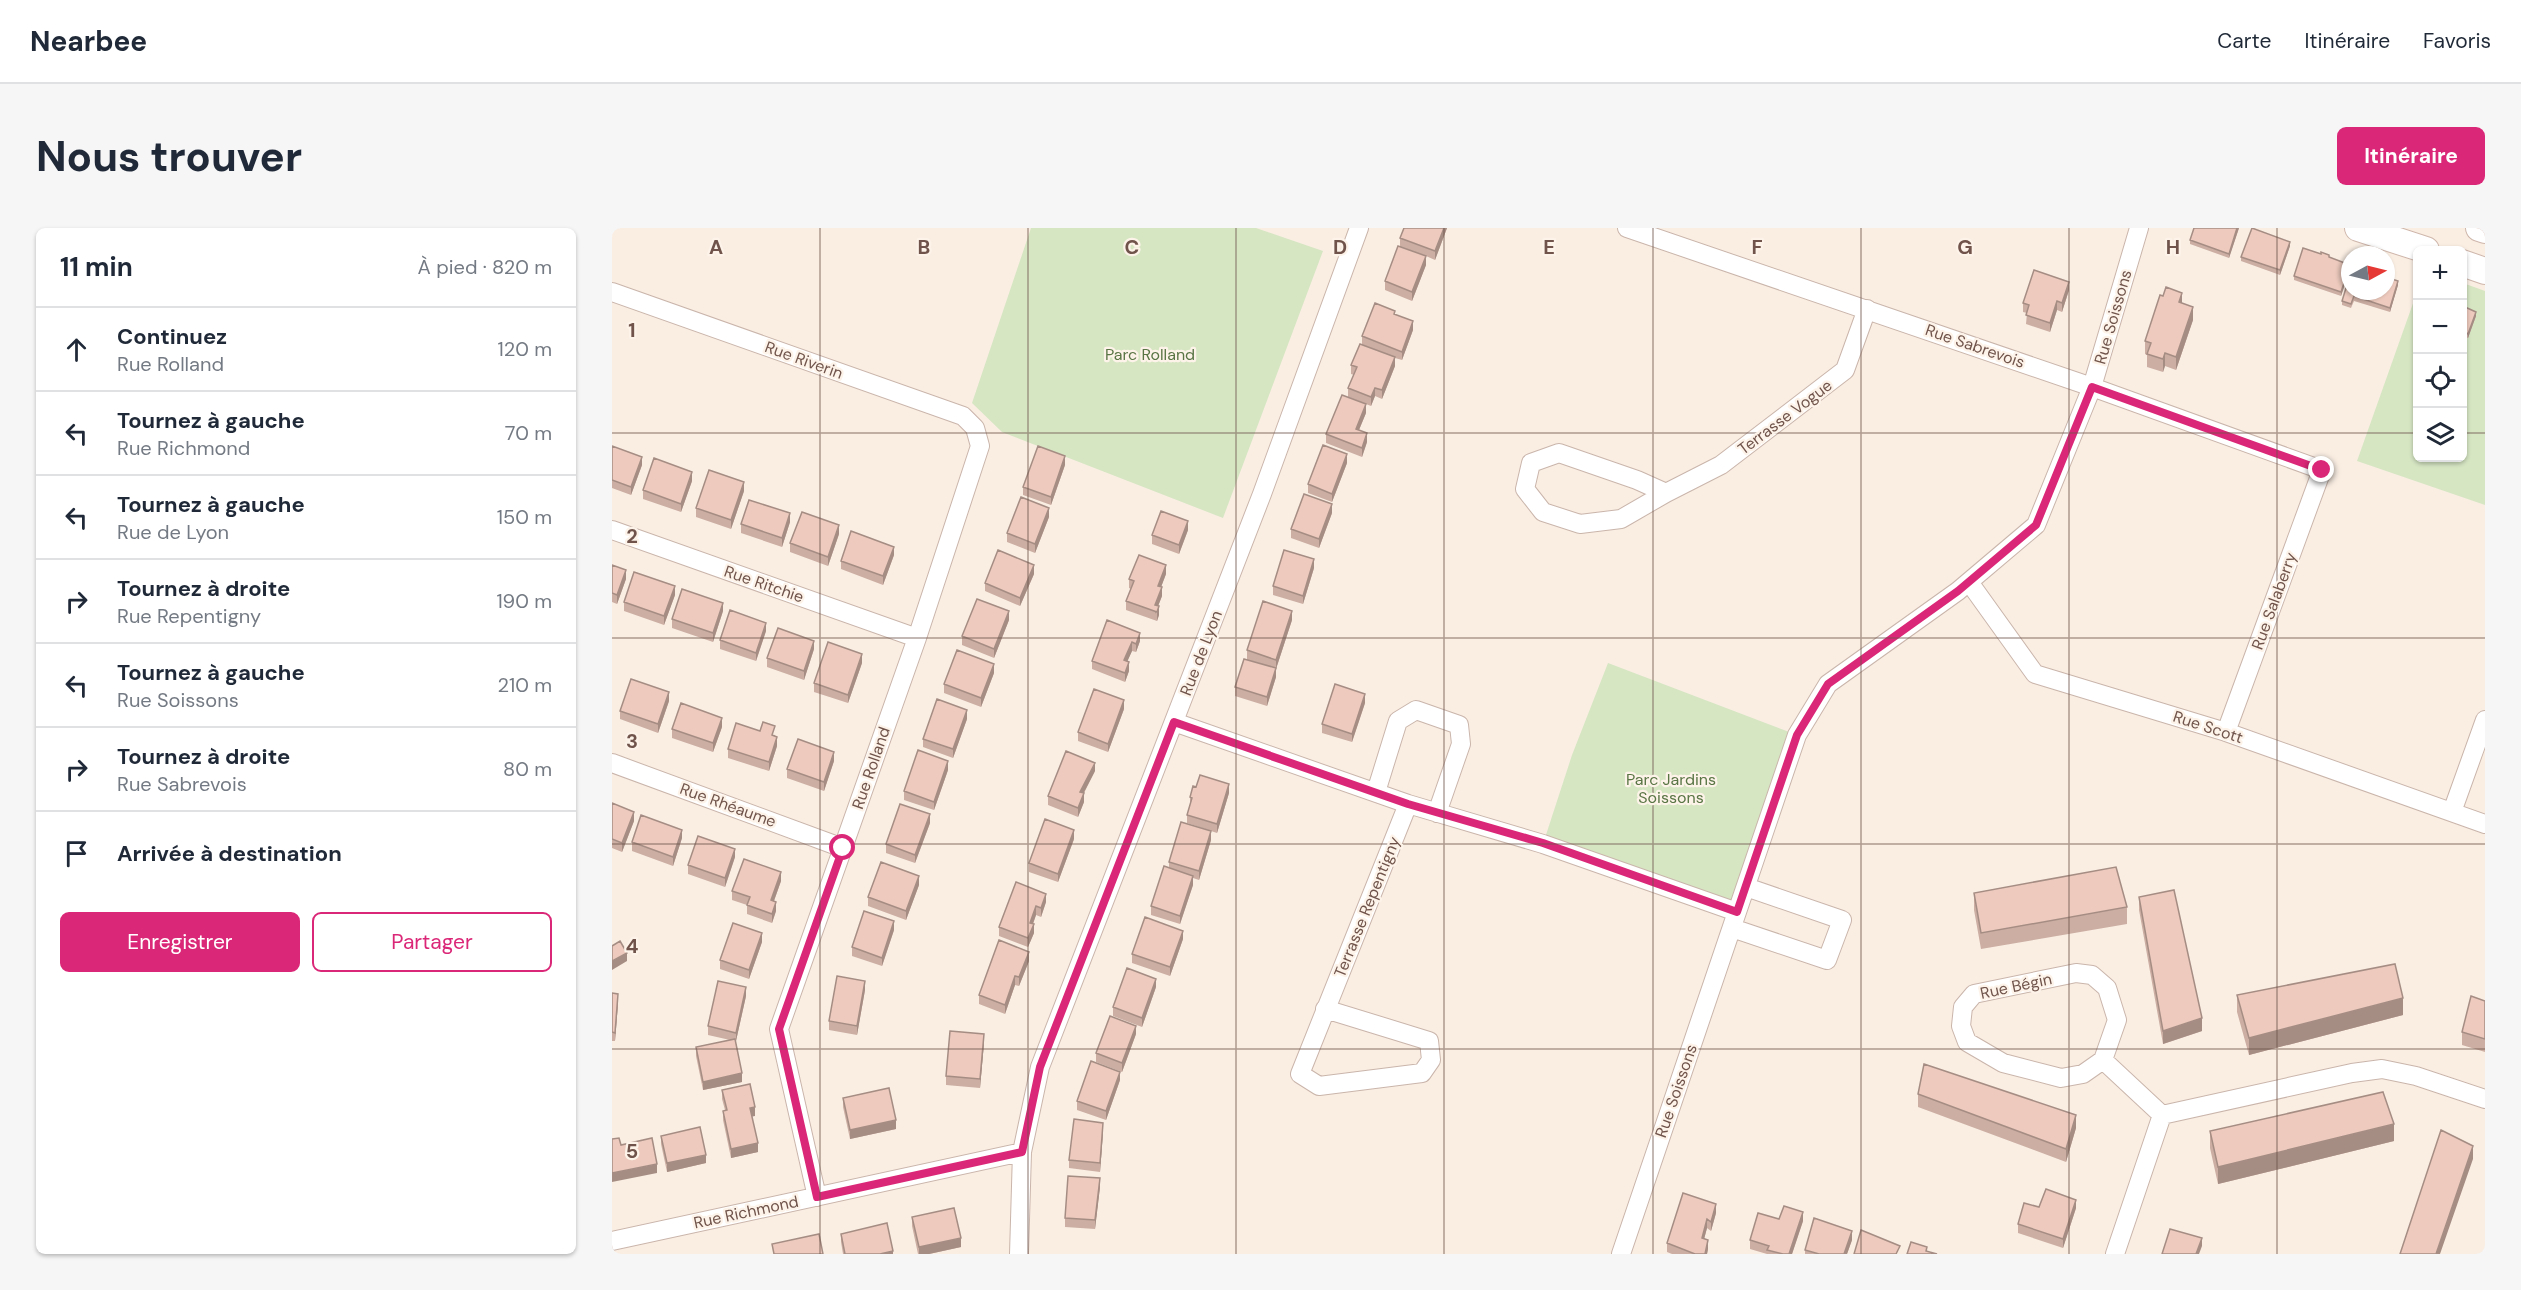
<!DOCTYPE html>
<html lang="fr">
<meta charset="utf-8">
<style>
:root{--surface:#fff;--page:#f6f6f7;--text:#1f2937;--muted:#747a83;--line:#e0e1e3;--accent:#db2777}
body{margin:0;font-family:"DM Sans",sans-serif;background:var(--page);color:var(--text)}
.controls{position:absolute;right:18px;top:18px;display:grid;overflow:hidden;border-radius:9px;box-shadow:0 2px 4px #0004}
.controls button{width:54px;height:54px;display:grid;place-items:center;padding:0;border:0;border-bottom:2px solid var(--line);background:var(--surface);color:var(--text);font:30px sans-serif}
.compass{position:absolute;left:1729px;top:18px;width:54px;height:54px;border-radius:50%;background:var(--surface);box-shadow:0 2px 4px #0004;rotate:83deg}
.stop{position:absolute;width:18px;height:18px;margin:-14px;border:4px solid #db2777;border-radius:50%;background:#fff}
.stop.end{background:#db2777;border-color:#fff;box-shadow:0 2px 6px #0008}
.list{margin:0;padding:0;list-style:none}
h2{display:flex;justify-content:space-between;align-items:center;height:78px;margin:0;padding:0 24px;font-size:26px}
h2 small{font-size:20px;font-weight:400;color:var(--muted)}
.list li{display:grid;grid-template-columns:39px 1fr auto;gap:18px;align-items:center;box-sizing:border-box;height:84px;padding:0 24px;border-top:2px solid var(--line)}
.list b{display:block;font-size:22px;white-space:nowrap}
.list p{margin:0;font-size:20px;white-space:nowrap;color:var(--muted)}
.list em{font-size:20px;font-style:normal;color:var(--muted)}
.actions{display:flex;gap:12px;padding:18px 24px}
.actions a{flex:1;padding:14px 0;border:2px solid var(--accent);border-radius:9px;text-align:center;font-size:21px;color:var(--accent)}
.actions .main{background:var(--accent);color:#fff}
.icon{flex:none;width:33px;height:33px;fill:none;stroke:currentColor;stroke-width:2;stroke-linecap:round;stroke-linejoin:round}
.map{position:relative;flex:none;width:1873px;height:1026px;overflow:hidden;border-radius:9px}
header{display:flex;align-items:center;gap:36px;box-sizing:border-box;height:84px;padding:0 30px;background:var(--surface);border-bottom:2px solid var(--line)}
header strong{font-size:28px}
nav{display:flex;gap:33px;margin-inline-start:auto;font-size:21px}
.intro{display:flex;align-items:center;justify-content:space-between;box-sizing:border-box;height:144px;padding:0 36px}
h1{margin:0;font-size:42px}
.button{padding:15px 27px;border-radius:9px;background:var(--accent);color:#fff;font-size:21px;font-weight:700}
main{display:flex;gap:36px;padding:0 36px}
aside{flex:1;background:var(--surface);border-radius:9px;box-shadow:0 2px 4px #0004}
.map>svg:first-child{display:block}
</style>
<header>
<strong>Nearbee</strong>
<nav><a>Carte</a><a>Itinéraire</a><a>Favoris</a></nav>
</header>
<div class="intro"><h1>Nous trouver</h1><a class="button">Itinéraire</a></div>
<main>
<aside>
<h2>11 min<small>À pied · 820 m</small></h2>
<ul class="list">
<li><svg class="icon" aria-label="ahead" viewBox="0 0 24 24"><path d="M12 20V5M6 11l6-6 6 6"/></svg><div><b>Continuez</b><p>Rue Rolland</p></div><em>120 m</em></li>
<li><svg class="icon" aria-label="left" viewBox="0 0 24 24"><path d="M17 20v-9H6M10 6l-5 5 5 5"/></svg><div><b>Tournez à gauche</b><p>Rue Richmond</p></div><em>70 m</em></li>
<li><svg class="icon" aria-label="left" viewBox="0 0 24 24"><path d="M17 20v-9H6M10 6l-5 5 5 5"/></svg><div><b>Tournez à gauche</b><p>Rue de Lyon</p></div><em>150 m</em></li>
<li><svg class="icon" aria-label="right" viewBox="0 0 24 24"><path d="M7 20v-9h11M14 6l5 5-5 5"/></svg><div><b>Tournez à droite</b><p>Rue Repentigny</p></div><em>190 m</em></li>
<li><svg class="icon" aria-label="left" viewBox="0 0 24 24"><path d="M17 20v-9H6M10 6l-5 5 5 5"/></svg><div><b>Tournez à gauche</b><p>Rue Soissons</p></div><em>210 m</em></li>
<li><svg class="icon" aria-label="right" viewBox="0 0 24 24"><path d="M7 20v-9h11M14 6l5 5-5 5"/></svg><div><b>Tournez à droite</b><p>Rue Sabrevois</p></div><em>80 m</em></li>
<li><svg class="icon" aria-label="arrive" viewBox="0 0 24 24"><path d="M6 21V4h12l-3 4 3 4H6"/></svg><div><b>Arrivée à destination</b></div></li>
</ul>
<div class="actions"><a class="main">Enregistrer</a><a>Partager</a></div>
</aside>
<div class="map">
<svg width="1873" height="1026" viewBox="0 0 1873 1026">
<rect width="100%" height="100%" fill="#faeee3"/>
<path fill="#d6e6c3" d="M419 0H644L711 23 611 290 390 204 360 175Z
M1851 55 1873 63V277L1745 233 1805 64 1806 230H1850Z
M996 435 1185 507 1125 684 931 616 960 527Z"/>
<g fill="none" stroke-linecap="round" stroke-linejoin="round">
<defs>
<path id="street" d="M1015 0 1480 159 1710 242 1614 504
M0 64 351 188 363 200 368 218 305 410 167 801 205 969
M1054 265 1025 252 947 225 919 235 913 261 931 284 968 296 1009 291 1054 265 1109 237 1233 142 1255 81
M0 302 305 410
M1357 354 1423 446 1614 504 1873 596
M562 494 796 576 931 616 1125 684
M0 535 231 620
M764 564 786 493 804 482 847 497 849 516 825 585
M1840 584 1873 492
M1120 700 1215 732 1230 692 1134 659
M1464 745 1480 747 1495 760 1505 792 1491 832 1471 846 1449 850 1391 835 1355 814 1349 798 1351 779 1362 766Z
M713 781 817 813 819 832 810 845 707 858 688 846 796 576
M1491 832 1550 887
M0 1013 410 924
M407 1026 410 924 428 839 650 266 747 0
M1009 1026 1185 507 1216 456 1346 363 1424 297 1480 159 1527 0
M1503 1026 1550 887 1740 845 1770 841 1804 848 1873 871"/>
<path id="secondary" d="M1746 0 1814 22
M1867 0 1873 2
M1850 35 1873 43"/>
</defs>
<use href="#street" stroke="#cab5ab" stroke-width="20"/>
<use href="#secondary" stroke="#cfb6ab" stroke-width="28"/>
<use href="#street" stroke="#fff" stroke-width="18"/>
<use href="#secondary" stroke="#fff" stroke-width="26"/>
</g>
<path fill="#ccaea3" d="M792 0H835L823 32 814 28V37L800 73 773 62V53L788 18V10Z
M1627 0 1617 30 1578 16V12Z
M1678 18 1668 47 1629 33V29Z
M1717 30 1738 41 1729 68 1682 52V48Z
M1738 47 1786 57 1778 84 1742 73 1739 80 1730 77V73Z
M1457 62 1450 84 1445 82 1438 104 1414 96 1415 85 1411 84V75Z
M1570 75 1581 92 1564 142 1553 138 1551 144 1535 139V127L1533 126V113Z
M783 87 801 102 790 132 783 130V138L770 171 763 168 759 178 736 169V160L742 147 739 146V137L750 116V108Z
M1851 87 1864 88 1856 110 1851 108Z
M754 185 747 202 755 214 750 229 714 215V206Z
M0 218 30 237 19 267 0 260Z
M735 235 720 274 696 265V256Z
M453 237 439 277 411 267V259Z
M80 253 69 284 31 271V262Z
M132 263 119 301 84 289V280Z
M720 285 707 320 679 310V301Z
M437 289 423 325 395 314V305Z
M178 294 170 319 129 305V296Z
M576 302 567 326 540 316V307Z
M227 306 216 338 178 324V315Z
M282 327 271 357 229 341V333Z
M0 337 14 351 5 376 0 374Z
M702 340 691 376 661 367V358Z
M422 346 408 378 373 363V355Z
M554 346 549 359 550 368 546 378 547 387 545 393 514 382V373L519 361 517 360V351Z
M63 367 52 397 12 383V374Z
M111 383 101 414 60 400V391Z
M397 392 382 430 350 417V408Z
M495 392 528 413 524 424 520 423 515 433 517 443 513 454 480 441V433Z
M680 392 664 441V449L655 478 623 468V459L635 431V422Z
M154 403 144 433 108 421V412Z
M202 421 192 452 155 439V430Z
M250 435 236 475 202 464V455Z
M382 445 369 479 332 465V456Z
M57 473 46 505 8 491V483Z
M753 475 740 514 710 505V496Z
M512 481 496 524 466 513V504Z
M355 491 341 530 311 519V511Z
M110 499 101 524 60 510V501Z
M148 503 163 507 165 518 157 543 116 530V521Z
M222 533 212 563 175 550V541Z
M336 542 322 582 292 572V563Z
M483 543 472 565V574L466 589 436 577V568Z
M617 565 605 605 575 595V587L578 577V569Z
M0 575 22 593 10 624 0 620Z
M318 595 303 635 274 625V616Z
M70 610 61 638 20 623V614Z
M462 611 446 654 417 644V635Z
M599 612 587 652 581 650V657L568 696 539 687V678L557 640V634Z
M123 629 113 659 76 646V637Z
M169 653 162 673 164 683 160 695 135 686V677L120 672V663Z
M404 654 434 674 429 689 424 687 421 696 422 705 416 719 387 708V699Z
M307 657 294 692 256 678V669Z
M1362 665 1515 679V696L1369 721 1362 682Z
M1527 669 1590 803 1551 816 1527 682Z
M282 702 270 738 240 728V719Z
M571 711 558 748 520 735V726Z
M150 714 137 751 108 741V732Z
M417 733 407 758 403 757 393 786 367 776V767Z
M544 759 530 799 501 788V779Z
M253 762 245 807 217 802V793Z
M0 765 6 775 3 813H0Z
M1625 767 1791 787 1637 827 1625 784Z
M134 768 124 813H123L130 854 91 862 84 828V819L118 812 96 807V798Z
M1873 773V824L1850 817V804Z
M524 806 510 844 484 834V825Z
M372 815 368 860 334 857V848Z
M508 852 494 892 465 882V873Z
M110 862 143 888H140L146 924 119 930 111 892V883L113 882 110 871Z
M1306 866 1464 900 1454 934 1306 879Z
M231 870 284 901 238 911 231 879Z
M1598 903 1782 913 1606 956 1598 920Z
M491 904 488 944 457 940V932Z
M49 908 94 935 55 944 49 916Z
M488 959 483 1001 453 999V990Z
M1427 979 1464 980 1451 1020 1406 1005V996Z
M1104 985 1099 1003 1095 1000 1092 1011 1096 1021 1095 1026H1060L1055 1024V1015Z
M300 989 349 1019 317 1026H306L300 998Z
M1167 991 1191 993 1180 1026H1155L1138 1021V1012Z
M229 1006 281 1026H231L229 1014Z
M1240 1012 1235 1026H1193V1022Z"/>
<path fill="#a68d84" d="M832 0H835L823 32V23Z
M1625 0H1627L1617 30V26Z
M1678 14V18L1668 47V42Z
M814 28V37L800 73V64Z
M1738 37V41L1729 68V64Z
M1786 53V57L1778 84V80Z
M1457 54V62L1450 84V75Z
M1570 65V78L1567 74Z
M1445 73V82L1438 104V95Z
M1581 79V92L1564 142V129Z
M1864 84V88L1856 110V106Z
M801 93V102L790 132V124Z
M1553 125V138L1551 144V131Z
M783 129V138L770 171V162Z
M763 160V168L759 178V169Z
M754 176V185L744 209V201Z
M755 205V214L750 229V220Z
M735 226V235L720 274V266Z
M453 228V237L439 277V269Z
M30 229V237L19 267V259Z
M80 244V253L69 284V276Z
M132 254V263L119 301V292Z
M720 276V285L707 320V311Z
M437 280V289L423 325V316Z
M178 285V294L170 319V310Z
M576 293V302L567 326V317Z
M227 297V306L216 338V329Z
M282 319V327L271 357V348Z
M702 331V340L691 376V368Z
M422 337V346L408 378V370Z
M554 337V346L546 367V358Z
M14 342V351L5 376V367Z
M63 358V367L52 397V388Z
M550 359V368L543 386V377Z
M111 375V383L101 414V405Z
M547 378V387L545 393V384Z
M397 383V392L382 430V421Z
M680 383V392L664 441V432Z
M154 395V403L144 433V425Z
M528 405V413L524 424V416Z
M202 413V421L192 452V443Z
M520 414V423L512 441V432Z
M250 426V435L236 475V467Z
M517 434V443L513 454V445Z
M382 436V445L369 479V470Z
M664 440V449L655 478V469Z
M57 464V473L46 505V496Z
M753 466V475L740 514V506Z
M512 472V481L496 524V516Z
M355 482V491L341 530V521Z
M110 490V499L101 524V515Z
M165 509V518L157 543V534Z
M222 524V533L212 563V554Z
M336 533V542L322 582V574Z
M483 535V543L468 572V564Z
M617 556V565L605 605V596Z
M472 565V574L466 589V580Z
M22 584V593L10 624V615Z
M318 586V595L303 635V627Z
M70 602V610L61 638V629Z
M462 602V611L446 654V646Z
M599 603V612L587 652V643Z
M123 621V629L113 659V650Z
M169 644V653L159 681V672Z
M307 648V657L294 692V683Z
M581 648V657L568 696V688Z
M434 666V674L429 689V680Z
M164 674V683L160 695V686Z
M424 678V687L418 704V695Z
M282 693V702L270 738V730Z
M422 696V705L416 719V710Z
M571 703V711L558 748V739Z
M150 705V714L137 751V742Z
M417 724V733L407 758V749Z
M15 725V733L0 742V733Z
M403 748V757L393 786V777Z
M544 751V759L530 799V790Z
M253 753V762L245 807V798Z
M134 759V768L124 813V805Z
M6 766V775L3 813V805Z
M1791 770V787L1637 827V810Z
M1590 790V803L1551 816V803Z
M524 798V806L510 844V835Z
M372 806V815L368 860V851Z
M508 844V852L494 892V883Z
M130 845V854L91 862V854Z
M143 879V888L138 889V880Z
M1464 887V900L1454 934V921Z
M284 892V901L238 911V902Z
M491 895V904L488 944V935Z
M1782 896V913L1606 956V939Z
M146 915V924L119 930V921Z
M1861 918V931L1828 1026H1824Z
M94 927V935L55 944V935Z
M45 936V945L0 954V945Z
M488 950V959L483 1001V992Z
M1464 972V980L1451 1020V1011Z
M1104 976V985L1099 1003V994Z
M1191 984V993L1180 1026H1177Z
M1095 991V1000L1090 1019V1010Z
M1240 1003V1012L1235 1026H1232Z
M349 1010V1019L317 1026H307V1019Z
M1590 1010V1018L1587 1026H1584Z
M1096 1012V1021L1095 1026H1093Z
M281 1023V1026H268Z"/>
<path fill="#edcabd" stroke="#a68d84" stroke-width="1.5" d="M792 0H832L823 23 788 10Z
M1582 0H1625L1617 26 1578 12Z
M1640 0 1678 14 1668 42 1629 29Z
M786 18 814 28 800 64 773 53Z
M1691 20 1709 26V24L1717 27V29L1738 37 1729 64 1682 48Z
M1422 42 1457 54 1450 75 1445 73 1438 95 1414 87 1417 77 1411 75Z
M1738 47V63H1774V49L1786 53 1778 80 1742 68 1739 76 1730 73Z
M1554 59 1570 65 1567 74 1581 79 1564 129 1553 125 1551 131 1535 126 1539 115 1533 113 1548 67 1551 68Z
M763 75 783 83 782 86 801 93 790 124 750 108Z
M1853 79 1864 84 1856 106 1851 103V87Z
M748 116 783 129 770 162 763 160 759 169 736 160 745 139 739 137Z
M730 167 754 176 744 201 755 205 750 220 714 206Z
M711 217 735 226 720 266 696 256Z
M0 218 30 229 19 259 0 252Z
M426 218 453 228 439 269 411 259Z
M42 230 80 244 69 276 31 262Z
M97 242 132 254 119 292 84 280Z
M692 266 720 276 707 311 679 301Z
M409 269 437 280 423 316 395 305Z
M137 272 178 285 170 310 129 296Z
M549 283 576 293 567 317 540 307Z
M190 284 227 297 216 329 178 315Z
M239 303 282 319 271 348 229 333Z
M386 322 422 337 408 370 373 355Z
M672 322 702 331 691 368 661 358Z
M527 327 554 337 546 358 550 359 543 377 547 378 545 384 514 373 522 353 517 351Z
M0 337 14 342 5 367 0 365Z
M22 344 63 358 52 388 12 374Z
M70 361 111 375 101 405 60 391Z
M365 371 397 383 382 421 350 408Z
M651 373 680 383 664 432 635 422Z
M118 382 154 395 144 425 108 412Z
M495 392 528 405 524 416 520 414 512 432 517 434 513 445 480 433Z
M166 400 202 413 192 443 155 430Z
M216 414 250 426 236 467 202 455Z
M345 422 382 436 369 470 332 456Z
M632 431 664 440 655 469 623 459Z
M19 451 57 464 46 496 8 483Z
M723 456 753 466 740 506 710 496Z
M482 461 512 472 496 516 466 504Z
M325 471 355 482 341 521 311 511Z
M69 475 110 490 101 515 60 501Z
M151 494 163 498 160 507 165 509 157 534 116 521 124 495 148 503Z
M186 511 222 524 212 554 175 541Z
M306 522 336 533 322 574 292 563Z
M454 523 483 535 468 564 472 565 466 580 436 568Z
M588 547 617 556 605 596 575 587 580 570 578 569 581 558 584 559Z
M0 575 22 584 10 615 0 611Z
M288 576 318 586 303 627 274 616Z
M29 587 70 602 61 629 20 614Z
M433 591 462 602 446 646 417 635Z
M569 594 599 603 587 643 557 634Z
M86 608 123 621 113 650 76 637Z
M132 631 169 644 159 672 164 674 160 686 135 677 138 669 120 663Z
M269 634 307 648 294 683 256 669Z
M552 638 581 648 568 688 539 678Z
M1504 639 1515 679 1369 705 1362 665Z
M404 654 434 666 429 680 424 678 418 695 422 696 416 710 387 699Z
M1562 662 1590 790 1551 803 1527 669Z
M252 683 282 693 270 730 240 719Z
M533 689 571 703 558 739 520 726Z
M121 695 150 705 137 742 108 732Z
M387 712 417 724 407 749 403 748 393 777 367 767Z
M8 713 15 725 0 733V718Z
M1783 736 1791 770 1637 810 1625 767Z
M515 740 544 751 530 790 501 779Z
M225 748 253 753 245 798 217 793Z
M106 753 134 759 124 805 96 798Z
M0 765 6 766 3 805 0 804Z
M1859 768 1873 773V811L1850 804Z
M498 788 524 798 510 835 484 825Z
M338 803 372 806 368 851 334 848Z
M123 811 130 845 91 854 84 819Z
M479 833 508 844 494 883 465 873Z
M1312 836 1464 887 1454 921 1306 866Z
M138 856 143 879 138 880 146 915 119 921 111 883 115 882 110 862Z
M277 860 284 892 238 902 231 870Z
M1771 864 1782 896 1606 939 1598 903Z
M462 891 491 895 488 935 457 932Z
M88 899 94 927 55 935 49 908Z
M1829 902 1861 918 1824 1026H1788Z
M7 910 9 917 40 910 45 936 0 945V911Z
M456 948 488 950 483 992 453 990Z
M1434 961 1464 972 1451 1011 1406 996 1412 975 1427 979Z
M1071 965 1104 976 1099 994 1095 991 1090 1010 1096 1012 1093 1026H1083L1055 1015Z
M1172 978 1191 984 1177 1026H1171L1155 1022 1157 1018 1138 1012 1146 985 1167 991Z
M342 980 349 1010 307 1019 300 989Z
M1202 990 1240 1003 1232 1026H1207L1193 1022Z
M275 995 281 1023 268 1026H233L229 1006Z
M1558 1001 1590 1010 1584 1026H1550Z
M1249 1002 1288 1018 1284 1026H1242Z
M207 1006 211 1026H162L160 1016Z
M1299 1014 1315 1019 1314 1023 1325 1026H1295Z"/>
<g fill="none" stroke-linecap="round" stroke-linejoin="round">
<path stroke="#db2777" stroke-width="8" d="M231 620 167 801 205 969 410 924 428 839 562 494 796 576 931 615 1125 684 1185 507 1216 456 1346 363 1424 297 1480 159 1710 242"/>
</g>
<path fill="none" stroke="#70544b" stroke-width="1.5" stroke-opacity="0.55" d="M208 0V1026M416 0V1026M624 0V1026M832 0V1026M1041 0V1026M1249 0V1026M1457 0V1026M1665 0V1026M0 205H1806M1850 205H1873M0 410H1873M0 616H1873M0 821H1873"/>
<g text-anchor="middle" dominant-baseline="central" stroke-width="4.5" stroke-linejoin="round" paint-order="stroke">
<g font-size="16" fill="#70544b" stroke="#fdf3e9">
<text transform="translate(1501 89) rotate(-74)">Rue Soissons</text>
<text transform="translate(1363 118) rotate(19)">Rue Sabrevois</text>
<text transform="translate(192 132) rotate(20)">Rue Riverin</text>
<text transform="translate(1173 189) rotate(-37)">Terrasse Vogue</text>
<text transform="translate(152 356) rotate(19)">Rue Ritchie</text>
<text transform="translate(1662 373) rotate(-70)">Rue Salaberry</text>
<text transform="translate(589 425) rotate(-69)">Rue de Lyon</text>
<text transform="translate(1596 499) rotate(18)">Rue Scott</text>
<text transform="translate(259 540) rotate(-71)">Rue Rolland</text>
<text transform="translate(116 577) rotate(20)">Rue Rhéaume</text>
<text transform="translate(755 679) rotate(-68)">Terrasse Repentigny</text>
<text transform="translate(1404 758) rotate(-12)">Rue Bégin</text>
<text transform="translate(1064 863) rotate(-71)">Rue Soissons</text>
<text transform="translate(134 984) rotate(-12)">Rue Richmond</text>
</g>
<g font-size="16" fill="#597544" stroke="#fdf3e9">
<text x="538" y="126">Parc Rolland</text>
<text x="1059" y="551">Parc Jardins<tspan x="1059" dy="18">Soissons</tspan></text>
</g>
</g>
<g font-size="20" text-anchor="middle" font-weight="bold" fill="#70544b" stroke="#fdf3e9" stroke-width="4.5" stroke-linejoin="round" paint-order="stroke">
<text x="104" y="26">A</text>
<text x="312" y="26">B</text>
<text x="520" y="26">C</text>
<text x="728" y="26">D</text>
<text x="937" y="26">E</text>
<text x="1145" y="26">F</text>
<text x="1353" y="26">G</text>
<text x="1561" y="26">H</text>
<text x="20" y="109">1</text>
<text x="20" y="315">2</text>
<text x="20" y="520">3</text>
<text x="20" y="725">4</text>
<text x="20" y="930">5</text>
</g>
</svg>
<div class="controls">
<button>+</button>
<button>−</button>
<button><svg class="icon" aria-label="locate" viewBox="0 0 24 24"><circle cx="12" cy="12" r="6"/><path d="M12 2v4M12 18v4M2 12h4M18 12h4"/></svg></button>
<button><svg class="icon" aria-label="layers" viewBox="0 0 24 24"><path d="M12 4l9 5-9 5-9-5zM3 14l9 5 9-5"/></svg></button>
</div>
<svg class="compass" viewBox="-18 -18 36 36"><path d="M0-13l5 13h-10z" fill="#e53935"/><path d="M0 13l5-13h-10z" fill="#747a83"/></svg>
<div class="stop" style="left:231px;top:620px"></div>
<div class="stop end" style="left:1710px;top:242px"></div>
</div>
</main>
